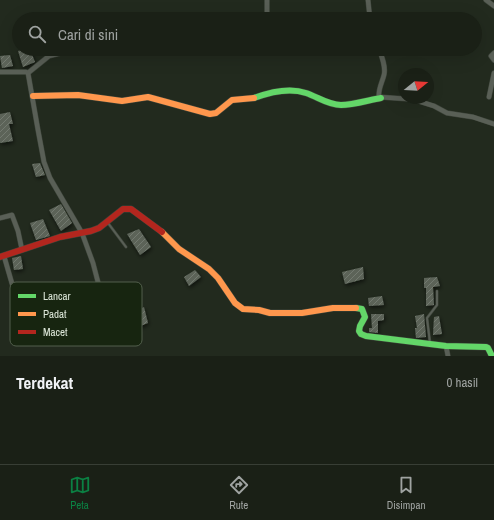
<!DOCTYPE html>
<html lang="id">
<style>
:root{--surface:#1a2016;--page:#272d23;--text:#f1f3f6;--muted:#9fa3a1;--line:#383e35;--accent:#0b8043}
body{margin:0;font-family:"Archivo Narrow",sans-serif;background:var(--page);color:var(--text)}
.compass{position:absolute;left:398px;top:68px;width:36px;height:36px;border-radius:50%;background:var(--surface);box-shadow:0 4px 16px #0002;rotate:72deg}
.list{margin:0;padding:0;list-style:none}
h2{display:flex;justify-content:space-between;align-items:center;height:52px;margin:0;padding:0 16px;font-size:17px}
h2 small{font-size:13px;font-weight:400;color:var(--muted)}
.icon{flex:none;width:22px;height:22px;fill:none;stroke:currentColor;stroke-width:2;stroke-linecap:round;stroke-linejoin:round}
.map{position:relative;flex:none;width:494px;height:356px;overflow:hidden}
.search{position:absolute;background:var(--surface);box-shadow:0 4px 16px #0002;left:12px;right:12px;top:12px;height:44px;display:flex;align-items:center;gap:10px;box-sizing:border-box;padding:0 14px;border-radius:22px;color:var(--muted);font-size:15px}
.sheet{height:108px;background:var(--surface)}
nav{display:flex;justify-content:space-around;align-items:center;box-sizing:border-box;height:56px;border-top:1px solid var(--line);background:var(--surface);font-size:11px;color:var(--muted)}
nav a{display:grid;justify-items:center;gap:2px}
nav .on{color:var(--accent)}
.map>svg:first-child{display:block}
</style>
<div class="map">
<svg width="494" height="356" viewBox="0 0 494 356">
<defs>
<pattern id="building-hatch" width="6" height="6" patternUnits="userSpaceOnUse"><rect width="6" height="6" fill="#5c6459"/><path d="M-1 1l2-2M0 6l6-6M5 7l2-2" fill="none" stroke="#737a70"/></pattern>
<filter id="shadow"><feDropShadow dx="1" dy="2" stdDeviation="2" flood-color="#0009"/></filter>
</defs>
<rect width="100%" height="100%" fill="#222a1e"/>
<path fill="url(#building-hatch)" filter="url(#shadow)" d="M24 49H30L35 62 23 67 18 51Z
M10 55 13 66 2 68 0 56Z
M10 112 13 124H9L13 141 0 143V114Z
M40 163 45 175 36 177 32 164Z
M61 204 72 223 61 231 49 210Z
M43 219 50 236 36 240 30 223Z
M139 229 151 247 140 255 127 234Z
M21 256 23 269 14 270 12 258Z
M363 267 364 279 345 284 342 272Z
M195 270 201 277 189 286 184 277Z
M437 277 440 286 433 287 434 305 426 306V288H424V278Z
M382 296 384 305 369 306 368 298Z
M144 307 148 323 130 330 126 317Z
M371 314H384V320L378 321V333L369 332V328H372Z
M424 314 426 337 416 338 415 328H417L415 316Z
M439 316 442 334 433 335 434 317Z"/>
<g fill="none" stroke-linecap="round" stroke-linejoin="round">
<defs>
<path id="lane" d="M108 223 126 247
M430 343 427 318 437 305V291"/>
<path id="street" d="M368 0 370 19
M486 0 494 6
M63 19V16
M267 19V0
M379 49C382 57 386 67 384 75 382 83 378 89 379 97L408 99 418 101 434 106 447 113 473 117 494 124
M494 53 491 56 494 60
M0 72H26L28 73 38 130 44 162 50 178 82 233 93 263 99 286 119 327
M28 73 49 56 61 53 62 49
M489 97 494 73
M0 218 12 215 18 231 22 250
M4 256 15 294
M446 346 448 356"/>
<path id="fast" d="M254 98C270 92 289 87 306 93 318 97 328 105 341 105 353 105 369 100 381 98
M356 308 362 309 365 317 360 326 359 331 361 334 366 336 446 346 486 347 488 348 492 356"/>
<path id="slow" d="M33 96 78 95 122 101 148 97 210 114 216 113 232 100 254 98
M162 232 179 249 209 269 218 278 235 303 243 309 259 310 270 313H302L333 308H356"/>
<path id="jam" d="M0 257 60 237 91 231 99 228 123 209H131L162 232"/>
</defs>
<use href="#lane" stroke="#3e453b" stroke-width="3"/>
<use href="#street" stroke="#3e453b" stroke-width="5.5"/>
<use href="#fast" stroke="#3e453b" stroke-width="7"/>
<use href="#slow" stroke="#3e453b" stroke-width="7"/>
<use href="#jam" stroke="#3e453b" stroke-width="7"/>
<use href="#lane" stroke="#595f56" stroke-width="2"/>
<use href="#street" stroke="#595f56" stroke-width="4.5"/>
<use href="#fast" stroke="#63d668" stroke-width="6"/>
<use href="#slow" stroke="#ff974d" stroke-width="6"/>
<use href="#jam" stroke="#b3261e" stroke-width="6"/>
</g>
<rect x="10" y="282" width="132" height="64" rx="6" fill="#172510" stroke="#525f4c" stroke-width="1"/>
<rect x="18" y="294" width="18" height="4" fill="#63d668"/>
<rect x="18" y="312" width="18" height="4" fill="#ff974d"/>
<rect x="18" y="330" width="18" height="4" fill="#b3261e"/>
<g font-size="11" fill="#dde7d9">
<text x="43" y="300">Lancar</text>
<text x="43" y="318">Padat</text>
<text x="43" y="336">Macet</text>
</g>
</svg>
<svg class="compass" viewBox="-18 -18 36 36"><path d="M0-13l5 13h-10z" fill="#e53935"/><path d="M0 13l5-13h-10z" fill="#9fa3a1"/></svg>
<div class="search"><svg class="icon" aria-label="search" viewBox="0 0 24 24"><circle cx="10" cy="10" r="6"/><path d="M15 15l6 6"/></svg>Cari di sini</div>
</div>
<section class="sheet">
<h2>Terdekat<small>0 hasil</small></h2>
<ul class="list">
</ul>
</section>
<nav>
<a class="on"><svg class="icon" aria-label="map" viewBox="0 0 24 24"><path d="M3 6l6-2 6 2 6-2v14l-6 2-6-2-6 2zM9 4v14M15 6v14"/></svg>Peta</a>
<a><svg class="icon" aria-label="directions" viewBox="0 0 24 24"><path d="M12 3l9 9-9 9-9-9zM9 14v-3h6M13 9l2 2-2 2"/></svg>Rute</a>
<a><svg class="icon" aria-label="saved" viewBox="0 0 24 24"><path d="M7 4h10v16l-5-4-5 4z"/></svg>Disimpan</a>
</nav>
